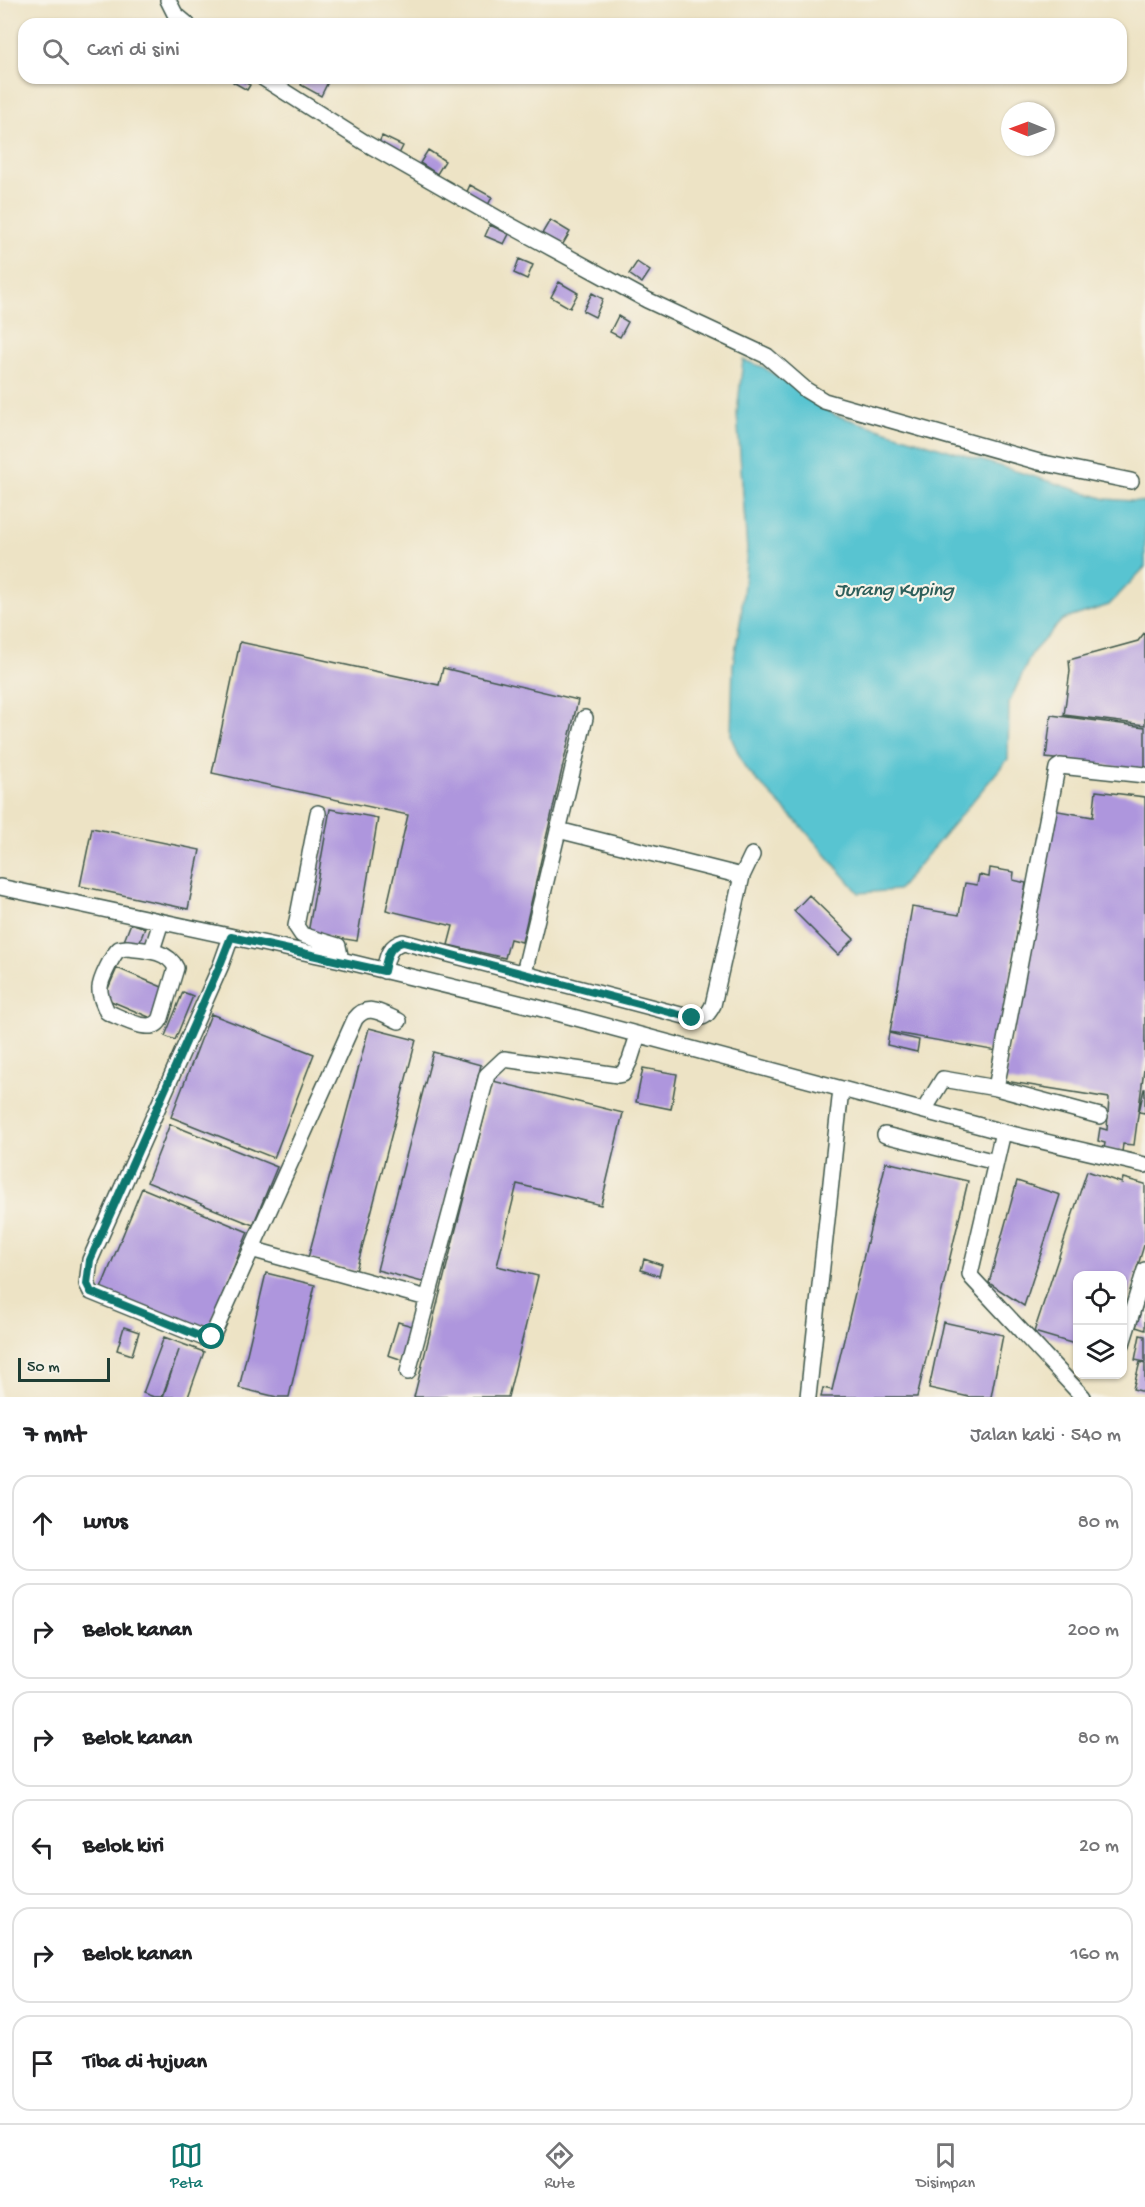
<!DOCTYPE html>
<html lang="id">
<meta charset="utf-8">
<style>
:root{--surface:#fff;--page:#f6f6f6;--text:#202124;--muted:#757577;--line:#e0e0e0;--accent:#0f766e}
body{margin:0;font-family:"Gochi Hand",sans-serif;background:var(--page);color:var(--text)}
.controls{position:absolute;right:18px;bottom:18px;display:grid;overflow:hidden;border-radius:12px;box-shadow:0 2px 4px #0004}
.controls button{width:54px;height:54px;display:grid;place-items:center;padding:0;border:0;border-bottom:2px solid var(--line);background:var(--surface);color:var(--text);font:30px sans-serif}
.compass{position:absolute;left:1001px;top:102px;width:54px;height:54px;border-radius:50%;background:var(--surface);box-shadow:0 2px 4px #0004;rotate:271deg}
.scale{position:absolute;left:18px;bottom:15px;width:92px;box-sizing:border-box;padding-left:6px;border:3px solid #1f3d34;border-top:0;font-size:16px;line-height:21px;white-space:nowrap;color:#1f3d34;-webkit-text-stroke:4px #f7f3e8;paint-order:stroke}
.stop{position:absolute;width:18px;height:18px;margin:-14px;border:4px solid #0f766e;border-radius:50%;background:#fff}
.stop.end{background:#0f766e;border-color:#fff;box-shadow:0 2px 6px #0008}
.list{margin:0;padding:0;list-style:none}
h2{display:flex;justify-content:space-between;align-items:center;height:78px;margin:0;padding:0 24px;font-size:26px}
h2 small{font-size:20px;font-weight:400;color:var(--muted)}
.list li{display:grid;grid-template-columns:39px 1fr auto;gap:18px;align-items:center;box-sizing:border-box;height:96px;margin:0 12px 12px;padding:0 12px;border:2px solid var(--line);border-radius:18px}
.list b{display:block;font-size:22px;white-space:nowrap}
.list em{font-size:20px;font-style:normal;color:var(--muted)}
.icon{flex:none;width:33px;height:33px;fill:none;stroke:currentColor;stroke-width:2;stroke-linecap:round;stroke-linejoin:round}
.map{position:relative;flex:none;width:1145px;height:1397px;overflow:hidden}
.search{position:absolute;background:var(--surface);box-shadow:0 2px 4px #0004;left:18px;right:18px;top:18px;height:66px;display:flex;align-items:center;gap:15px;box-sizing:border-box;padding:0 21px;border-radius:18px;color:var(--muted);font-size:22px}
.sheet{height:726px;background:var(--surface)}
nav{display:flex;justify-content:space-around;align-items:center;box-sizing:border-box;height:84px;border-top:2px solid var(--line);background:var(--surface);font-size:16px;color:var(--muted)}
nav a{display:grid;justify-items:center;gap:3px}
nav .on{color:var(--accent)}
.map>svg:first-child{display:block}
</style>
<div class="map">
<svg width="1145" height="1397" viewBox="0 0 1145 1397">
<rect width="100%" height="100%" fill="#f7f3e8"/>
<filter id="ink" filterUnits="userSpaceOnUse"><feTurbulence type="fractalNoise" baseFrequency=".0167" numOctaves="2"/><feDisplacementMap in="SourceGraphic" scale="12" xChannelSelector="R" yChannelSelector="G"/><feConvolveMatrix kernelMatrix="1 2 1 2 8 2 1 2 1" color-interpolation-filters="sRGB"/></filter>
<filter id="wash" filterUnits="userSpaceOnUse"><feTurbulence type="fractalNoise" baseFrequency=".008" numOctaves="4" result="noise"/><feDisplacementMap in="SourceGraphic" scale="24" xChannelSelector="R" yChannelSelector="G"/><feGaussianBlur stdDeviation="1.35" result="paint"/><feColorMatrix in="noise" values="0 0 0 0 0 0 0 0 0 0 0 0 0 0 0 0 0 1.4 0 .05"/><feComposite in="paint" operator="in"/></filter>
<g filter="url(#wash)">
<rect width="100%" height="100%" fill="#ede3c5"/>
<path fill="#58c4d1" stroke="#3c8082" stroke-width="1.5" d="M743 360 763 367 835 415 1106 499 1145 502V567L1109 605 1062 620 1032 653 1009 703 1008 759 898 890 859 893 802 827 745 768 731 737 733 664 741 617 747 550 737 413Z"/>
<g id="blocks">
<path fill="#ae96dd" d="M236 78 250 85 247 90 233 82Z
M304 78H326L329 80 321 96 301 85Z
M382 136 403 146 398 156 378 145Z
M428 150 445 161 437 174 420 163Z
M470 185 492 197 488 205 466 194Z
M550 220 570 232 560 249 540 237Z
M490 225 509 234 504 244 485 236Z
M519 259 533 265 527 279 514 273Z
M637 262 650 271 642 283 629 274Z
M559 282 578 293 570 308 551 297Z
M592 293 603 299 595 317 583 311Z
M618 316 628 322 620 337 610 332Z
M1145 632V725L1064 715 1070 671 1069 660 1138 641Z
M240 642 439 685 443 668 578 700 522 942 510 939 505 958 448 945 453 926 386 910 408 815 212 773Z
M1051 715 1145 727V770L1046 758Z
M1096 791 1145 797V1062L1134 1145 1123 1144 1122 1152 1104 1149 1105 1143 1098 1141 1100 1128 1107 1130 1109 1098 1005 1081 1053 810 1093 817Z
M330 809 378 818 357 941 308 933Z
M92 828 200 850 188 909 80 886Z
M990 868 1014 872 1013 880 1026 883 997 1051 890 1032 912 907 959 915 965 883 977 885 979 875 989 877Z
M809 895 854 939 838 955 794 911Z
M131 923 145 928 138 946 124 941Z
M117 968 169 990 156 1020 104 998Z
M183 992 193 996 175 1040 165 1036Z
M211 1014 314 1054 274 1158 171 1117Z
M369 1028 416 1040 356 1271 308 1258Z
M889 1033 919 1040 917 1052 887 1045Z
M433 1052 481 1065 426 1283 377 1270Z
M643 1068 677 1074 671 1109 636 1102Z
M493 1081 623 1113 601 1205 517 1184 497 1266 538 1276 508 1397H414Z
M1144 1089H1145V1113L1139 1112Z
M170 1124 277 1167 253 1225 147 1182Z
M886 1162 968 1181 917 1397H821L823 1388 832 1390Z
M1087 1171 1122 1183 1123 1178 1145 1184V1242L1123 1315 1122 1276H1078V1345L1034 1332Z
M1017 1181 1060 1195 1024 1306 989 1283Z
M142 1188 248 1232 206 1335 100 1291Z
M644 1259 662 1265 659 1276 641 1270Z
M266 1273 315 1285 289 1397H277L239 1388Z
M1144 1301H1145V1330L1136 1327Z
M398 1322 416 1327 406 1361 388 1355Z
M943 1322 1003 1335 991 1397H969L929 1388Z
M124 1327 139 1332 132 1355 117 1350Z
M1140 1335 1145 1336V1362L1135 1360Z
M164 1337 204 1352 188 1397H163L179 1350 162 1397H154L143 1393Z
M1140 1362 1145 1364V1392L1133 1389Z"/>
</g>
</g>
<g filter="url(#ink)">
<use href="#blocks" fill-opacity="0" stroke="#3e564a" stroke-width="1.5"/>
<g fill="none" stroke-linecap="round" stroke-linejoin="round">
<defs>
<path id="minor" d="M168 0 175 14 187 24
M263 78 364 142 504 222 647 300 767 356 806 390 824 401 1039 462 1131 481
M318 813 296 926 302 935 338 946 341 960
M558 830 742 876
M0 887 341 960 535 1007 1003 1132 1145 1165
M231 937 221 965 90 1260 87 1284 91 1292 204 1338 212 1337 355 1019C368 1002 382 1014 399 1021
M127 948C144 950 168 950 176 968L161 1018C153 1037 120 1017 107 1012 104 1004 99 996 100 988 100 980 113 954 119 949Z
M152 950 161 922
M384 971C387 958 388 946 403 942L692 1018C704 1019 708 1015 713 1005L742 876 752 855
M524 973 585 718
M996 1088 1100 1116
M924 1110 943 1079 996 1088 1057 768 1060 766 1145 775
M1003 1132 970 1274 972 1278 1083 1397
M885 1135 996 1162
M251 1249 427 1298
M1122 1344 1145 1270
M408 1372 487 1075 504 1059 618 1075 623 1074 630 1060 638 1035
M808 1397 841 1089"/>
</defs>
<use href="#minor" stroke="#3e564a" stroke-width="18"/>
<use href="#minor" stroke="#fff" stroke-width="15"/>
</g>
</g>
<g fill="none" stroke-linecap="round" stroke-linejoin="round" filter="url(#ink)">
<path stroke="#0f766e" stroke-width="8" d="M212 1337 204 1338 91 1292 87 1284 90 1260 220 965 231 937 384 971C387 958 388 946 403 942L692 1018"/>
</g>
<g text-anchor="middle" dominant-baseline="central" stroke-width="4.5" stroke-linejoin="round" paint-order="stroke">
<g font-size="20" font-style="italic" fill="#2d5f5b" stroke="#f7f3e8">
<text x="894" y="591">Jurang Kuping</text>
</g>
</g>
</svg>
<div class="controls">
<button><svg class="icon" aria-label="locate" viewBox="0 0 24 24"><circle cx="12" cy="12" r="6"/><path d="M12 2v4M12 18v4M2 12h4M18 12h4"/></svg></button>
<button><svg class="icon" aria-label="layers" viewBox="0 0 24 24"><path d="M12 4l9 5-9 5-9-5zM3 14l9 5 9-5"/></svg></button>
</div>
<svg class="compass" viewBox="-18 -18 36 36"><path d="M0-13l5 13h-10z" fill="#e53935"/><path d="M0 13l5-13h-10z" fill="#757577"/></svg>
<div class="scale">50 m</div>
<div class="stop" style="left:212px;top:1337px"></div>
<div class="stop end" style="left:692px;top:1018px"></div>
<div class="search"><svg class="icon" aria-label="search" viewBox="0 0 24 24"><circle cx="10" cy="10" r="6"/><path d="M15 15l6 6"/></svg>Cari di sini</div>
</div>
<section class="sheet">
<h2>7 mnt<small>Jalan kaki · 540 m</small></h2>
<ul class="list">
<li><svg class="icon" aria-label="ahead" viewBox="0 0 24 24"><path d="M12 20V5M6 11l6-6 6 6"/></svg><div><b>Lurus</b></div><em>80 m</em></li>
<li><svg class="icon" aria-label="right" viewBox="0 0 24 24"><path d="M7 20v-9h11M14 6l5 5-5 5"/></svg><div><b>Belok kanan</b></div><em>200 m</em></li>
<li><svg class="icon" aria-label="right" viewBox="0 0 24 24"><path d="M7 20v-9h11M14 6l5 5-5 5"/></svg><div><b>Belok kanan</b></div><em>80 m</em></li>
<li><svg class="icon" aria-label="left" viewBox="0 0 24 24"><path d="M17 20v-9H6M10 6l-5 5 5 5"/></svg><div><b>Belok kiri</b></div><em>20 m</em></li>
<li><svg class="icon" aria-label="right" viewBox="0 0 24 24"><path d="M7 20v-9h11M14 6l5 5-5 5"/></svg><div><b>Belok kanan</b></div><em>160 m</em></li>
<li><svg class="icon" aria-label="arrive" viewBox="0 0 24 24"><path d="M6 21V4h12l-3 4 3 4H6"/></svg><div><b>Tiba di tujuan</b></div></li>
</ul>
</section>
<nav>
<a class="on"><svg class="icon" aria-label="map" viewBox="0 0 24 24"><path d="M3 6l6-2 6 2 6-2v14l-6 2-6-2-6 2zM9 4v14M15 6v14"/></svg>Peta</a>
<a><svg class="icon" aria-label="directions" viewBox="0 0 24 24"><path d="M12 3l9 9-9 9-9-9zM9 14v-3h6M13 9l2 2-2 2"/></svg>Rute</a>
<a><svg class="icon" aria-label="saved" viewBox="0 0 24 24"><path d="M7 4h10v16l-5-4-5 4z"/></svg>Disimpan</a>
</nav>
